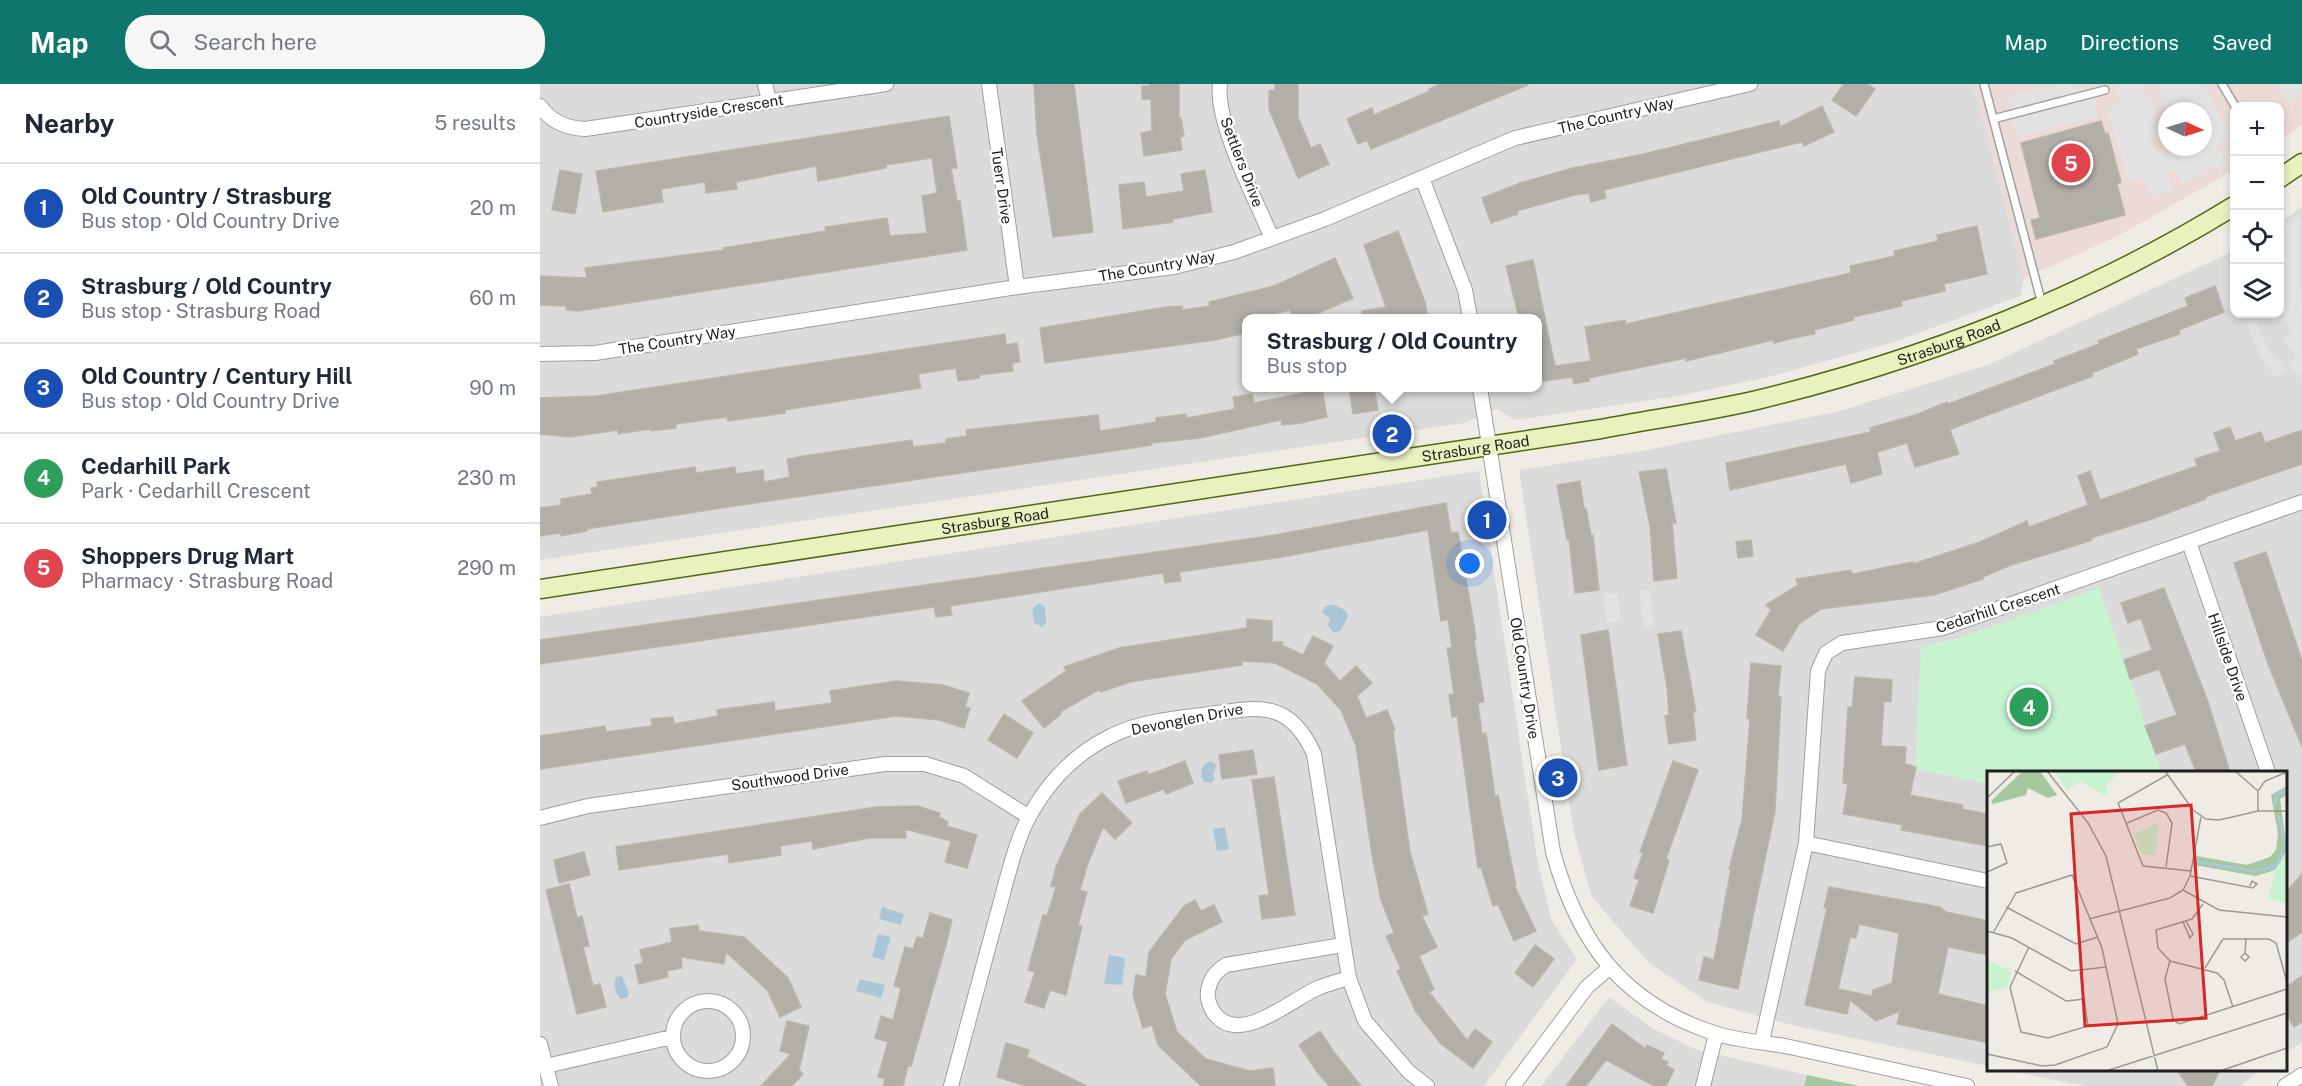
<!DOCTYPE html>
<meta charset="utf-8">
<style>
:root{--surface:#fff;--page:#f6f6f7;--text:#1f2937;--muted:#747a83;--line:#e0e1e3;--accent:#0f766e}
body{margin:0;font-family:"Public Sans",sans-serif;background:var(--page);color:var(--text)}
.controls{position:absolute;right:18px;top:18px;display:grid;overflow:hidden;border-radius:12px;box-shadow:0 3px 9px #0003}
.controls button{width:54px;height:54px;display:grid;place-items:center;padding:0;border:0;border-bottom:2px solid var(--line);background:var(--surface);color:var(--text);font:30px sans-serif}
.compass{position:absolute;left:1618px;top:18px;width:54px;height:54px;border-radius:50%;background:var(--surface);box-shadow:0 3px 9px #0003;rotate:94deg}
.you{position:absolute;left:930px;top:480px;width:21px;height:21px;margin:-15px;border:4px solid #fff;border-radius:50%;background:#1a73e8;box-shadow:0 0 0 9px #1a73e833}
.badge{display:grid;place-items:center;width:39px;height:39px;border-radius:50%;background:var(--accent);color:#fff;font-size:20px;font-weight:700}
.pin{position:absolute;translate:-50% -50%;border:3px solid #fff;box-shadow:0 2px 6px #0006}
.popup{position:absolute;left:702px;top:230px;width:300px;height:78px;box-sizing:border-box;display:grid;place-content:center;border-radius:12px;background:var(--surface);filter:drop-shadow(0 2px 4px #0005);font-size:20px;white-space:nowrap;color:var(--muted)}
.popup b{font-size:22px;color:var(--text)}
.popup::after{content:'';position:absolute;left:50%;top:100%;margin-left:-12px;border:12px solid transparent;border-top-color:var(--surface)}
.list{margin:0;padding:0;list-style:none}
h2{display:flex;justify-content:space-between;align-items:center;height:78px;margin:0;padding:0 24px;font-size:26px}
h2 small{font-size:20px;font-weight:400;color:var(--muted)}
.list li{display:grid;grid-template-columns:39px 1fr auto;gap:18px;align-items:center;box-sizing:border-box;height:90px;padding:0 24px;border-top:2px solid var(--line)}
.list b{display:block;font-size:22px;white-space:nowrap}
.list p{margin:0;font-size:20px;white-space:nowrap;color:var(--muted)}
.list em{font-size:20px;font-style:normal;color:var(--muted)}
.icon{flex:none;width:33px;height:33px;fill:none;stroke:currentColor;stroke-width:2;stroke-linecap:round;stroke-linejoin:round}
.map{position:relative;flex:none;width:1762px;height:1002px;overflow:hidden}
header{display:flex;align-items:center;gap:36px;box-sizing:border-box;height:84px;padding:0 30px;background:var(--accent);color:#fff}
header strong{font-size:28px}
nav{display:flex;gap:33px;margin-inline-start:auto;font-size:21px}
.search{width:420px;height:54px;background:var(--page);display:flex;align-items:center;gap:15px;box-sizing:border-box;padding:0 21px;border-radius:24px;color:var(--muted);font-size:22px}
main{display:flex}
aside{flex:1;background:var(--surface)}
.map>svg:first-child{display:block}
</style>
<header>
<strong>Map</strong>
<div class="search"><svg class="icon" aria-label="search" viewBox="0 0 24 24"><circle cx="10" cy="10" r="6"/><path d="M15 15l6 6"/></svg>Search here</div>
<nav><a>Map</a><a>Directions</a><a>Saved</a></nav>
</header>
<main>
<aside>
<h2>Nearby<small>5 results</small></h2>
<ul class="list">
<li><span class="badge" style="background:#1a4fb4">1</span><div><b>Old Country / Strasburg</b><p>Bus stop · Old Country Drive</p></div><em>20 m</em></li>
<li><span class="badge" style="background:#1a4fb4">2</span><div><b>Strasburg / Old Country</b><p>Bus stop · Strasburg Road</p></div><em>60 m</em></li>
<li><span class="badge" style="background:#1a4fb4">3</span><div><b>Old Country / Century Hill</b><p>Bus stop · Old Country Drive</p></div><em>90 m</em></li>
<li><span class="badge" style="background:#2e9e5b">4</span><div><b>Cedarhill Park</b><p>Park · Cedarhill Crescent</p></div><em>230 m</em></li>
<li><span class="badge" style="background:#e0444e">5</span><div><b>Shoppers Drug Mart</b><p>Pharmacy · Strasburg Road</p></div><em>290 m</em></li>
</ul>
</aside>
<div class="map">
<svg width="1762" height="1002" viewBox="0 0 1762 1002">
<rect width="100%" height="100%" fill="#eeece5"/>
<path fill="#dcdbdb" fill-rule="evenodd" d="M0 0H1433L1484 194 1480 212 1351 259 1228 293 1138 312 975 336 958 325 924 339 0 476ZM706 234H998V304H706Z
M1762 123V958L1746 969V688H1448V982L1256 942 1167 918 1108 878 1052 813 1034 749 979 386 1102 367 1300 327 1450 280 1694 167V230H1740V138Z
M939 387 997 774 1011 835 1037 875 944 1002H0V533Z
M1069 913 1112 944 1157 966 1267 991 1264 1002H1001Z
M1465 986H1720L1701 1002H1544Z"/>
<path fill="#ecdad6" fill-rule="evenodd" d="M1433 0H1762V41L1740 56V22H1694V86L1576 153 1484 194ZM1627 27H1663V63H1627Z"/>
<path fill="#a5c89f" d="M1267 991 1319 1002H1264Z"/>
<path fill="#c7f3d1" d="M1559 504 1621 688H1448V700L1375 685 1381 562 1419 554Z"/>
<path fill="#e2e2e2" d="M1519 0H1535L1537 6 1551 2 1558 33 1477 52 1467 12Z
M1575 0H1606L1608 4 1598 12 1610 10 1621 51 1609 56 1617 67 1632 70 1629 63H1663V27H1628L1615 0H1664L1692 54 1677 61 1686 81 1642 99 1635 86 1628 90 1634 107 1609 112 1602 92 1588 97 1567 24 1581 19Z
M1736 0H1762V8L1749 17Z
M1760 132 1762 293 1760 294 1748 279 1756 273 1742 255 1751 247 1740 228V145Z
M1716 236 1728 264 1746 287 1735 293 1719 269 1706 239Z
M1110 505 1114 542 1104 544 1099 506Z
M1078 509 1081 537 1067 539 1063 510Z"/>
<path fill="#abc6d6" d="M499 519 505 523 506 539 502 543 494 539 492 525Z
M793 520 806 527 808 533 801 546 794 549 788 542 790 535 782 528 785 523Z
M670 677 677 681 673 690 675 695 671 699 664 698C659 690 661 681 670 677Z
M685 743 689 765 677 767 673 745Z
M342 823 364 830 361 841 339 835Z
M338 850 351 853 344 876 332 873Z
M569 871 585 874 582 901 564 900Z
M82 892 89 909 87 914 81 915C75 910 73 900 76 893Z
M320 895 345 901 341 914 316 907Z"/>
<path fill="#b2aea8" stroke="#bdb5a9" stroke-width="1.5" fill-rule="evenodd" d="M494 0H534L553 148 513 153 497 51Z
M610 0H639V35L641 34 644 52 640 53 642 66 604 72 601 49 612 47 611 15H602V2H610Z
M735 0H758V33L771 64 780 60 789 80 758 94 729 25V7L735 6Z
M900 0 988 1 831 65 827 56 818 60 807 35 832 24 834 31 890 7 889 5Z
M1304 0H1327L1335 5 1316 32 1292 16Z
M1282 22 1294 48 1264 62 1262 58 1064 106 1066 114 1051 118 1049 109 1035 111 977 127 978 130 951 139 942 114 983 98 1033 84 1104 70 1239 37 1240 43Z
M409 32 417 84H411L417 117H420L427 166 38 227 26 226V222L0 221V192L47 194 45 184 184 166 183 164 286 147 285 143 347 134 350 152 387 149 382 112 397 109 392 74 346 81V84L278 97 276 82 196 98 197 105 166 109 165 98 121 105 123 118 63 128 56 87Z
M1561 37 1565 50 1568 49 1581 98 1577 100 1585 131 1496 155 1491 136 1500 134 1481 59Z
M20 86 42 90 35 130 12 126Z
M665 86 672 128 633 135V138L583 145 579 101 604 98 606 113 644 107 641 90Z
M1437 142 1447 190 1404 200 1405 207 1361 217 1362 222 1313 233 1314 236 1274 246 1275 250 1263 252 1234 259 1233 256 1146 277V274L1049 294V297L1034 300 1032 293 998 298V236L1005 235 1015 282 1051 277 1045 243 1085 236 1086 240 1311 189 1310 182 1355 172 1354 167 1398 157 1397 151Z
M858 147 885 218 888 234H822V227L846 223 824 161Z
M795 174 813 214 776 230 777 234H753L750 226 718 234H703L706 249 675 256 505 279 500 244 626 223 642 222 643 226 670 222 669 218 734 202Z
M993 176 1005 234H979L966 182Z
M1675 202 1684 228 1639 246 1640 250 1596 265 1598 270 1552 289 1553 292 1416 343 1410 346 1419 370 1375 383 1367 359 1337 368 1342 390 1311 399 1306 380 1190 406 1186 379 1331 348 1330 344 1378 330 1407 318 1408 320 1515 280 1514 277 1559 260 1558 257 1648 222 1645 214Z
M465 250 466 261 477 259 480 278 472 279 473 287 439 291V294L418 297 416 284 378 290 381 304 245 326V329L188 337 187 333 136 340V344L111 347V345L78 350V346L30 353 0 350V314L56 312Z
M809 303H834L838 326 813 330Z
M782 305 787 333 761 339 742 341 741 336 660 354 611 359V361L573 367 201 421 47 445V447L21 452 20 449 0 452V424L21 421V415L52 410 51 404 58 403 57 398 155 383 156 389 195 383 196 390 223 386 224 398 250 393 247 375 270 371 372 356 373 363 406 359V355L427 352 426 346 558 331 560 347 616 338V334L646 330 647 334 695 325 693 313 712 310 714 319Z
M1690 343 1695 357 1721 348 1725 359 1762 346V380L1665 413 1666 415 1609 436 1551 454 1552 456 1531 463 1471 481 1443 493V495L1394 511 1281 525 1259 540 1243 567 1216 551 1231 526 1226 521 1258 501 1256 495 1311 486 1312 490 1373 478V480L1440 458 1487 437 1489 443 1548 421 1538 392 1550 387 1560 416 1657 382 1655 375 1680 367 1674 349Z
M1126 385 1136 439H1132L1137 494 1114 497 1110 442 1099 388Z
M1040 397 1044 425 1046 424 1051 451H1053L1059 506 1035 509 1029 455 1027 456 1017 401Z
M906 419 911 449 918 448 933 535 936 555 934 556 944 618 938 619 942 650 946 649 955 712 958 711 976 801H974L996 847 974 857 958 820 953 822 941 783 938 784 917 632 912 633 909 611 914 610 907 564H912L908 535 901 537 888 446 736 474 639 488 641 497 625 499 623 489 410 522 412 531 396 533 394 523 0 580V556L735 451Z
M1211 456 1213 472 1198 474 1196 458Z
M1726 468 1762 577V663L1728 580 1694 479Z
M1624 504 1668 618 1690 688H1656L1645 660 1616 670 1605 642 1637 631 1619 585 1590 595 1584 576 1612 566 1601 534 1588 539 1581 519Z
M707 535 732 537V558H743L742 561 763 571 773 552 793 562 784 579 800 597 816 582 832 599 817 612 826 634 847 626 855 646 853 647 870 768 888 830 882 832 897 863 879 872 894 905 889 908 927 956 935 945 952 958 933 984 901 960 876 928 857 887 861 885 846 852 854 849 841 816 832 771 816 662 801 626 777 600 735 579 701 577 702 581 590 598 561 608 560 605 520 628 521 630 504 644 482 617 526 587 524 583 579 564 707 544Z
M1068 546 1087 681 1059 686 1041 551Z
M1141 547 1156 628H1153L1156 656 1129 660 1125 632 1129 631 1127 603 1118 550Z
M1211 579 1241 582 1238 613H1241L1235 727 1198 905 1159 896 1164 873 1174 876 1191 785H1189L1202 736 1210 635 1207 634Z
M1315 593 1352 596 1351 618 1344 617 1341 662 1366 663 1365 680 1376 683 1370 711 1423 721 1422 725 1449 730V762L1361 746 1363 741 1303 730 1308 700 1303 699 1308 623H1312Z
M356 597 403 601 429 609 425 623 430 624 424 644 399 636 356 632 0 685V652L65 642 66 648 112 642 111 635 133 633 134 640 178 632 177 626 234 618 235 627 292 619 290 607Z
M464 630 493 649 477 674 448 656Z
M713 666 717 690 682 695 679 671Z
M645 677 653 699 626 710 624 705 586 719 578 697 607 687 608 691Z
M1133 677 1158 686 1126 775 1129 776 1113 829 1090 822 1099 796 1094 794 1103 769 1100 768Z
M734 693 755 831 722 835 719 812 729 811 712 696Z
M562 709 592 739 575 755 563 743 547 782 540 806 547 808 538 841 542 842 526 911 510 906 504 924 485 918 495 888 488 886 503 831 507 832 516 803 511 802 516 783 540 730Z
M377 722 400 729 399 733 408 738 407 742 437 751 427 784 405 778 411 757 365 745 366 754H329L273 765 272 757 240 762 241 771 222 774 189 779 188 770 79 786 76 763 336 723Z
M44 768 50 791 19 799 14 776Z
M1762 790V848L1746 859V808Z
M29 800 37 834 42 832 49 862 43 863 53 902 60 900 66 923 37 930 6 806Z
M1289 803 1400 823 1406 828 1449 837V871L1408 863 1398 910 1449 922V959L1357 940 1360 927 1336 937 1310 916 1307 930 1265 921 1287 824H1284ZM1319 840 1359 849 1352 899 1333 906 1332 912 1298 905 1310 853 1316 854Z
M655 816 661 827 674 821 682 838 645 856 631 875 625 910 637 948 666 975 710 987 733 984 735 1002H661L618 961 612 941 603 944 593 911 596 891 606 893 609 868 644 822Z
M390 829 412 836 406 861 371 982 368 981 363 1002H343L345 995 338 993 348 958 335 954 341 932 353 936 361 904 354 902 365 863 373 865 377 853 383 854Z
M158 841 159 847 204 853 248 894 261 923 240 933 227 906 186 868 184 880 141 873 142 884 127 887 128 893 99 900 95 881 103 879 100 866 132 858 130 845Z
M995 861 1014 875 993 903 975 889Z
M1762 892V938L1754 943 1746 930V903Z
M247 937 269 942 259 986 263 990 252 1002H221L251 970 240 967Z
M1072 940 1106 965 1107 961 1124 969 1121 975 1128 978 1126 981 1134 986 1126 1002H1114L1066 976 1046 1002H1026Z
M780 947 794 968 821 1002H789L777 988 759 961Z
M466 959 489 966 487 973 547 1002H486L457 993Z
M1637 986H1680L1672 1002H1648Z"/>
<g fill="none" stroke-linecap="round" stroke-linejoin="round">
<defs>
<path id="lane" d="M1444 0 1502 220
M1682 0 1695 22
M1453 35 1565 6"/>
<path id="street" d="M225 0 229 17
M449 0 477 203
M680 0C675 39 716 116 732 154
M0 22C11 38 26 44 45 45L346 0
M882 94 925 206 930 234
M0 270 55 269 477 203 634 183 694 168 785 135 975 54 1210 0
M940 304 1013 768C1038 858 1082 919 1174 949 1197 957 1225 958 1250 963 1309 976 1368 989 1427 1002
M1649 458 1728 688
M0 734 48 722 345 680H385L424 692 489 733
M1266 759 1448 797
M802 861 686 881C675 888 670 895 668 907 667 915 670 923 674 929 699 963 750 916 778 904 787 900 799 897 809 894
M133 952a35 35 0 1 1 70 0a35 35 0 1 1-70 0Z
M1222 957 1266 759 1278 587 1286 569 1302 559 1403 544 1762 418
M0 960 11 1002
M6 982 132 953
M411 1002C426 946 441 890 456 835 465 804 475 757 490 731 509 697 536 669 571 652 602 636 643 634 677 629 725 621 752 621 774 670L809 894 825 937 869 988 887 1002
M973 1002 1047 903 1069 884
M1163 1002 1176 950
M1745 1002 1762 991"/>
<g id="secondary">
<path d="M1740 94 1762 79"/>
<path id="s1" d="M0 505 1061 345C1113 335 1166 328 1217 316 1386 275 1546 213 1694 122"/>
</g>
</defs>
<use href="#lane" stroke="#9f9f9f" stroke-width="10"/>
<use href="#street" stroke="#9f9f9f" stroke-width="16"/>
<use href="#secondary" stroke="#526812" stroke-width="21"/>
<use href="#lane" stroke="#fff" stroke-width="7"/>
<use href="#street" stroke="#fff" stroke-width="14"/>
<use href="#secondary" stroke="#e8f2bf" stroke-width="18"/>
</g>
<g text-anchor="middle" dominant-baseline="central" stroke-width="5" stroke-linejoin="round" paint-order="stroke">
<g font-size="15" fill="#1e1e1e" stroke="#fff">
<text transform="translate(169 27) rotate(-9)">Countryside Crescent</text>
<text transform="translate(1076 31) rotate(-13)">The Country Way</text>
<text transform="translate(702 78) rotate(69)">Settlers Drive</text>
<text transform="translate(462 102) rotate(82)">Tuerr Drive</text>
<text transform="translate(617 182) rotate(-10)">The Country Way</text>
<text transform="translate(137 256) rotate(-9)">The Country Way</text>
<text stroke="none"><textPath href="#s1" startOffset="1432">Strasburg Road</textPath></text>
<text stroke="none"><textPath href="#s1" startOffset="946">Strasburg Road</textPath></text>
<text stroke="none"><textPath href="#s1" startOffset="460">Strasburg Road</textPath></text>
<text transform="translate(1458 524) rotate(-18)">Cedarhill Crescent</text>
<text transform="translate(1688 573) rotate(71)">Hillside Drive</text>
<text transform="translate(985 594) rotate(81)">Old Country Drive</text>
<text transform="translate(647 635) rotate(-11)">Devonglen Drive</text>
<text transform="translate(250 693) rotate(-8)">Southwood Drive</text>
</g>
</g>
<g transform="translate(1447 687)">
<rect width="300" height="300" fill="#eeece5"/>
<path d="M36 0H53L70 24 61 27 41 17 39 24 6 33 4 30ZM300 15V24L293 28 300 79 288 99 269 105 207 94 209 85 260 94 283 86 289 79 291 63 284 24Z" fill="#a5c89f"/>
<path d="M68 0H133L118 16 122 24 117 25 94 10 80 20ZM172 52 169 84H155L146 63ZM300 79V132L281 128 288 99ZM0 189 24 200 20 216 0 222Z" fill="#c7f3d1"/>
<path fill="none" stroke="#abc6d6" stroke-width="3" d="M288 36 289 23 300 19M211 91 267 100 284 97 292 90 298 71 291 44"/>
<path fill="none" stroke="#9b9a95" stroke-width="1.5" d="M60 0 101 52 119 85 171 300M178 0 206 39 219 48 232 49 271 40H300M248 0 271 20M180 4 131 32 156 95 204 100M0 27 28 0M271 40V20L278 10 300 1M140 52 171 39 179 42 185 52 179 96M0 76 14 73 20 92 0 101M203 105 266 117 270 113 265 110 263 115M196 119 232 139 300 146M216 133 205 148 169 159 171 177 183 190 230 202 237 209 246 236M19 136 89 173 111 166M102 148 183 127 196 119 203 105 214 46M196 151 203 167 206 163 199 150M0 160 25 167 84 200 119 196M42 176 23 216 34 261 61 267 101 255 93 201M258 182 262 186 258 190 254 186 258 182 259 167M183 190 178 208 186 248 192 253 300 218M218 197 236 168H282L289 172 300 211M28 200 79 230 98 228M0 283 55 295 68 294 120 276 131 253 115 177 85 104 29 122 6 162M119 300 300 242M233 300 300 277"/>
<path fill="#d62828" fill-opacity="0.15" stroke="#d62828" stroke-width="3" d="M204 34 219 247 98 255 84 43Z"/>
<rect width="300" height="300" fill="none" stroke="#1e1e1e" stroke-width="3"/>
</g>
</svg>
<div class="controls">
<button>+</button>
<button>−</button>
<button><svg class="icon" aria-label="locate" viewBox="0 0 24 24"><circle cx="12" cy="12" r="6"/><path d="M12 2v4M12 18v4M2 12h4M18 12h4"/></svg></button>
<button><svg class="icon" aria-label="layers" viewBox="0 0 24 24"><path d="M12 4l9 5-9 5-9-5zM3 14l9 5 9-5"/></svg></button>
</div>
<svg class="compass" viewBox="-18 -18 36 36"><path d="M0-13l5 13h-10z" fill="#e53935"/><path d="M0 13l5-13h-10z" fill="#747a83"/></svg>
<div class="you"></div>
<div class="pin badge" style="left:947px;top:436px;background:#1a4fb4">1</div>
<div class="pin badge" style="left:852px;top:350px;background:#1a4fb4">2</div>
<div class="popup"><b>Strasburg / Old Country</b>Bus stop</div>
<div class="pin badge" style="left:1018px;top:694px;background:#1a4fb4">3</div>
<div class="pin badge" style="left:1489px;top:623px;background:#2e9e5b">4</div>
<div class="pin badge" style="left:1531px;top:79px;background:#e0444e">5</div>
</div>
</main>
